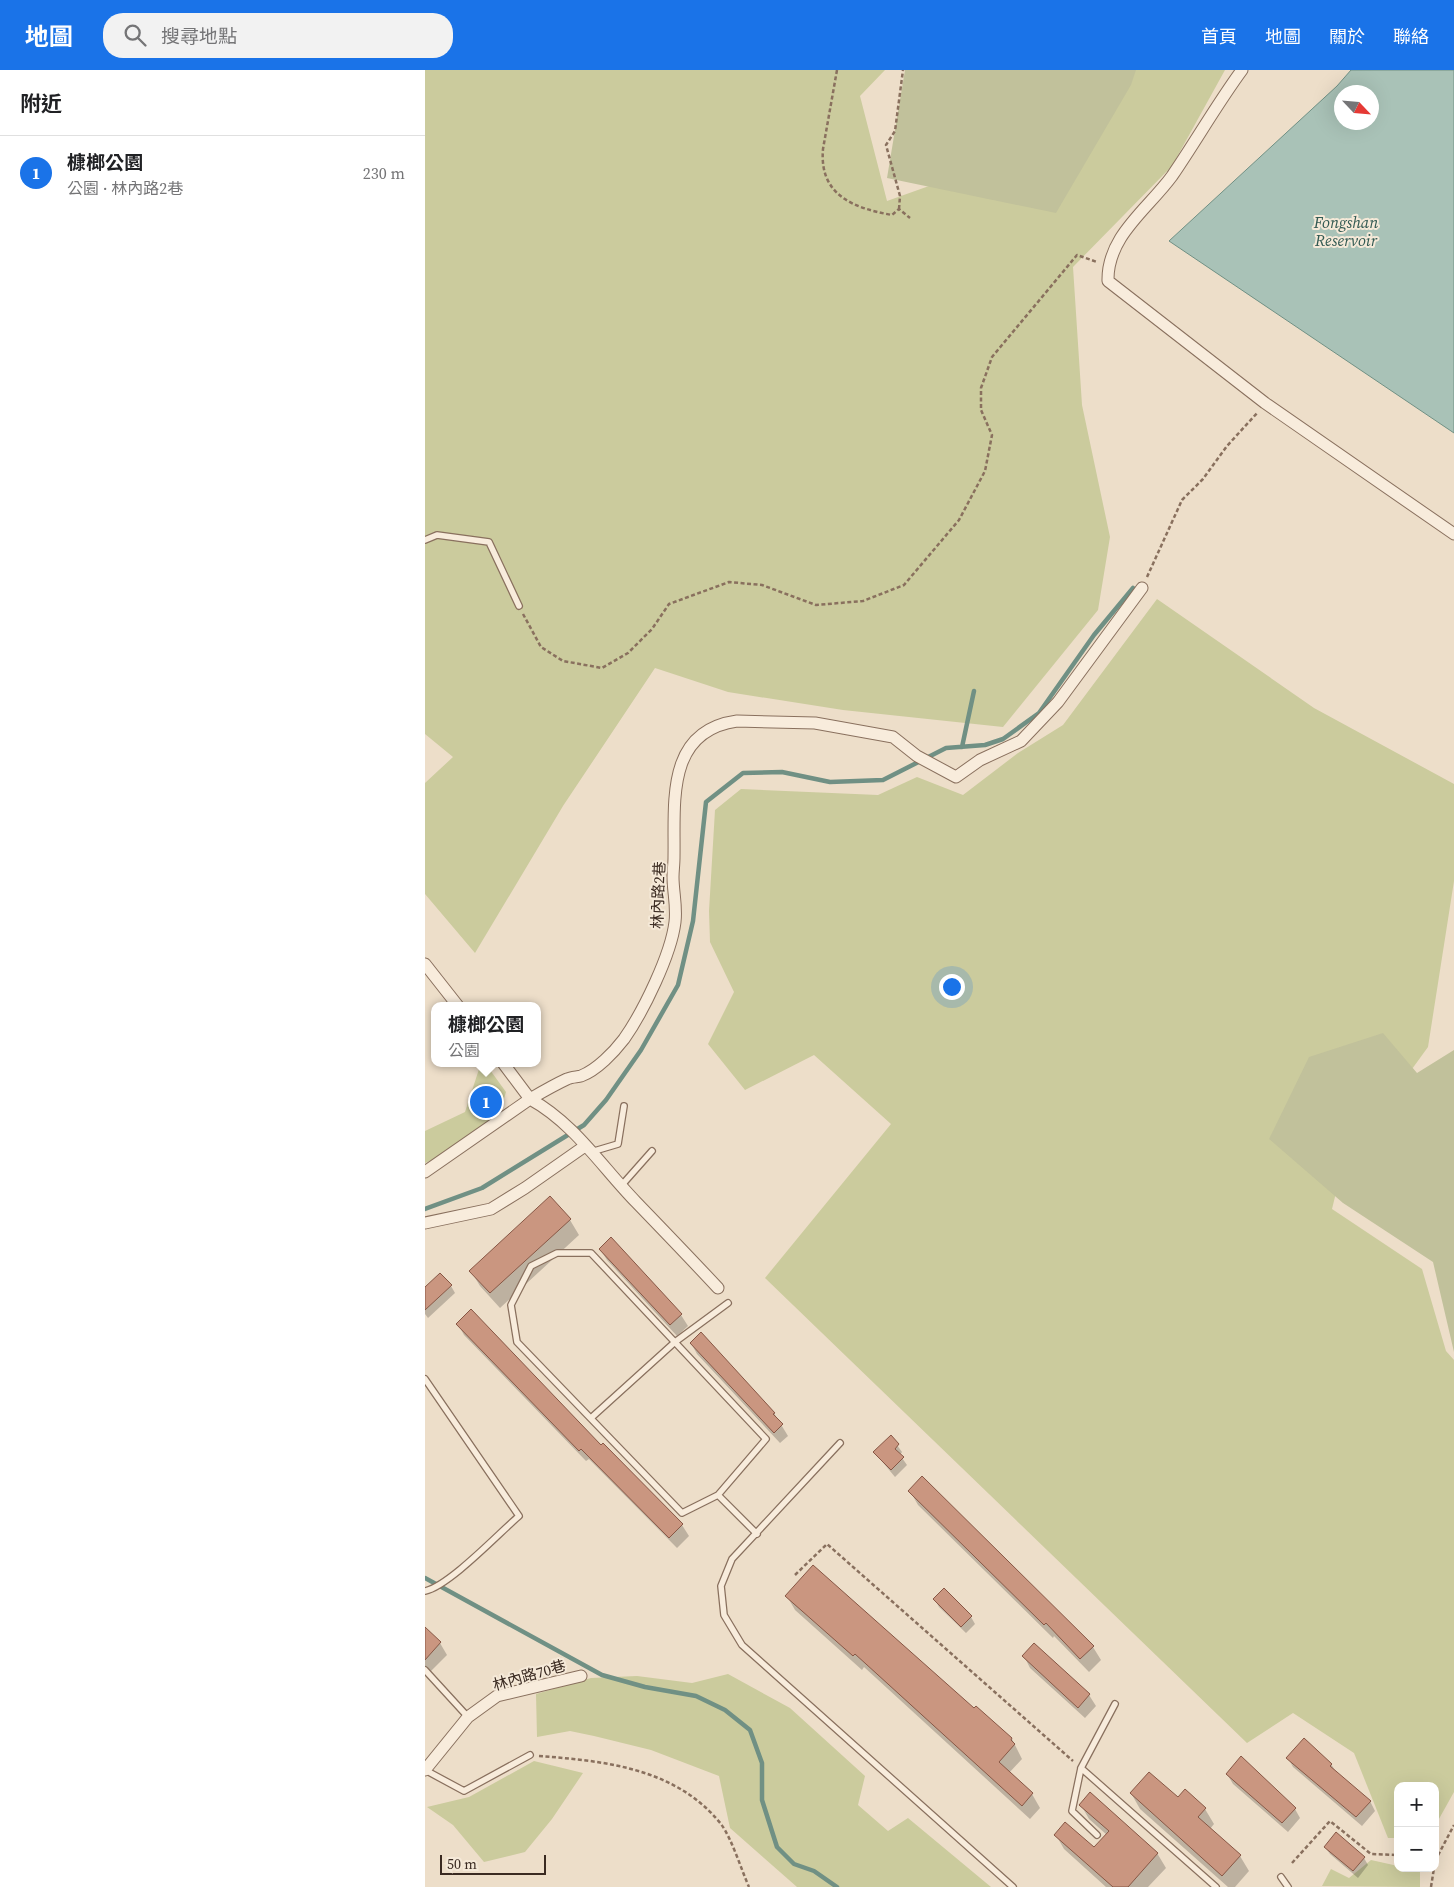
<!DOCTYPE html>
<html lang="zh-TW">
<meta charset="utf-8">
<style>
:root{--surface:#fff;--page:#f2f2f2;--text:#202124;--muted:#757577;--line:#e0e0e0;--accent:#1a73e8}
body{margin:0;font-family:"Source Serif 4","Noto Sans TC",serif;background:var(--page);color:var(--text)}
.controls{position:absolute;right:15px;bottom:15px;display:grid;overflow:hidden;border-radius:10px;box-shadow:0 5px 20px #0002}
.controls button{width:45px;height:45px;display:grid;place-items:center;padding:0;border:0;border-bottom:1px solid var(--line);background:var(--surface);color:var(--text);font:25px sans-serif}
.compass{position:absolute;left:909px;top:15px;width:45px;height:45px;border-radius:50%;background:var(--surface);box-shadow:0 5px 20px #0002;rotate:116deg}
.scale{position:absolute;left:15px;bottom:12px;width:106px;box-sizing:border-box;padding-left:5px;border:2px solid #3a2a21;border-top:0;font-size:14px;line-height:18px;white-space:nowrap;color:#3a2a21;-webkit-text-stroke:4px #f5e9d8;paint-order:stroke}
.you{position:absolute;left:526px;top:916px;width:18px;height:18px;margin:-12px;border:4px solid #fff;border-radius:50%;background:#1a73e8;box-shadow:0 0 0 8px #1a73e833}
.badge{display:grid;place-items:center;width:32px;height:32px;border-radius:50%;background:var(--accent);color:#fff;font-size:16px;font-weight:700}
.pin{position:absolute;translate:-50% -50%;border:2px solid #fff;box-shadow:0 1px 5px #0006}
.popup{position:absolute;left:6px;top:932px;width:110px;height:65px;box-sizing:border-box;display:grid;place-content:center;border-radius:10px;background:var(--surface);filter:drop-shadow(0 1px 4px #0005);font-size:16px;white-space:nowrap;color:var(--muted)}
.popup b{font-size:19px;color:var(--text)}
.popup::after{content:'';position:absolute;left:50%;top:100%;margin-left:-10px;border:10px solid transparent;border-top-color:var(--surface)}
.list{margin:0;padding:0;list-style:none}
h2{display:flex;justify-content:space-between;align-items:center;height:65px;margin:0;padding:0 20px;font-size:21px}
h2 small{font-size:16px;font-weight:400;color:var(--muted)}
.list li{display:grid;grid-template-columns:32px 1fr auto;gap:15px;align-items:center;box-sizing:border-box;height:75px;padding:0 20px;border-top:1px solid var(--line)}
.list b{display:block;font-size:19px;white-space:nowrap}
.list p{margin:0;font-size:16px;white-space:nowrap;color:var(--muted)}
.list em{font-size:16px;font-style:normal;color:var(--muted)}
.icon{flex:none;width:28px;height:28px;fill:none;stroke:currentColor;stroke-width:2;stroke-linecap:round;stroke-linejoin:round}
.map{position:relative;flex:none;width:1029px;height:1817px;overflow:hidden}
header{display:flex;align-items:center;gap:30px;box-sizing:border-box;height:70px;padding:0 25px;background:var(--accent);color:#fff}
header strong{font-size:24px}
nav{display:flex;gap:28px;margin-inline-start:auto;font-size:18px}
.search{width:350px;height:45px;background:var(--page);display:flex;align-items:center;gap:12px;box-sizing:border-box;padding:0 18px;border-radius:20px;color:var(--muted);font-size:19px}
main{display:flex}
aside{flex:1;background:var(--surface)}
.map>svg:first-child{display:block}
</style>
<header>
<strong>地圖</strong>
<div class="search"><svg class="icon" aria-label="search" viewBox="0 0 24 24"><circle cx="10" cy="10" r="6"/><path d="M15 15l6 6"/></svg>搜尋地點</div>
<nav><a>首頁</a><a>地圖</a><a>關於</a><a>聯絡</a></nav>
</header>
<main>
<aside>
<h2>附近<small></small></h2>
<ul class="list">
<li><span class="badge">1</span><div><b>槺榔公園</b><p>公園 · 林內路2巷</p></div><em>230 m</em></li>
</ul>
</aside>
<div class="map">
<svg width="1029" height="1817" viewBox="0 0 1029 1817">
<rect width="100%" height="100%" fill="#eddec9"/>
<path fill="#cbcb9d" d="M0 0H460L435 26 462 131 627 72 670 0H800L747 96 648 197 657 335 685 467 673 540 578 657 418 640 303 622 230 598 138 736 50 883 0 824V713L28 687 0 664Z
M732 529 889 638 1029 714V811L1003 977 918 1094 907 1139 997 1199 1021 1281 1029 1290V1722L1010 1756V1716H973V1768H963L929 1683 868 1643 822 1673 340 1208 466 1054 389 985 320 1020 283 974 309 922 285 872 284 841 290 740 316 719 453 725 492 707 538 725 593 683 638 655Z
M56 993H60L81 1022 75 1042 18 1085 0 1093V1061L40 1042Z
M303 1604 365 1638 440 1706 433 1735 463 1761 483 1748 566 1817H372L305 1758 294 1706 226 1680 169 1666 145 1661 112 1667 111 1624 166 1608 212 1606 267 1613Z
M109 1691 158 1703 127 1749 100 1782 59 1792 28 1755 2 1737 44 1727Z
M946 1790 973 1796V1798L995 1801V1817L897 1816 906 1799 924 1808Z"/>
<path fill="#c1c19b" d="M480 0H711L706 15 631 143 462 108Z
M958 963 992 1003 1029 980V1282L1008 1192 918 1133 844 1069 884 987Z"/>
<path fill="#a9c2b7" stroke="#709084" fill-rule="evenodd" d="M926 0H1029V363L744 171 912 16ZM916 22H946V52H916Z"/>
<path fill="#0003" d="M145 1150 154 1165 75 1238 55 1216 46 1201Z
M175 1179 256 1245 263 1256 252 1266 182 1190Z
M26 1216 30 1223 3 1248 0 1244V1218Z
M33 1254 176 1377 257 1455 264 1466 252 1478 164 1389 161 1391 39 1265Z
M276 1263 349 1343 363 1366 355 1373 272 1284 266 1273Z
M466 1367 477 1382 475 1385 482 1395 470 1407 450 1383Z
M485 1421 668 1577 676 1590 664 1602 629 1566 628 1568 493 1435Z
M362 1526 550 1639 587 1669 597 1689 584 1703 607 1724 615 1738 605 1749 439 1597 437 1600 370 1540Z
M510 1530 546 1547 550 1554 541 1563 514 1537Z
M0 1558 15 1573 22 1585 3 1604 0 1601Z
M599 1586 664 1625 671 1636 660 1648 605 1598Z
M863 1688 906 1694 911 1702 945 1731 950 1741 937 1756 868 1697Z
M802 1704 870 1739 875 1748 863 1762 808 1714Z
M706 1723 753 1729 780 1739 789 1754 785 1759 815 1786 824 1801 810 1817H803L715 1739Z
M656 1735 732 1783 741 1798 723 1817H681L639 1779 631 1765 669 1779 682 1765 664 1749Z
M911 1764 939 1788 943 1795 933 1808 905 1784 900 1777Z"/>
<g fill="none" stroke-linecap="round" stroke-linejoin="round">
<path stroke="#709084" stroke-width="4.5" d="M537 677 549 621
M0 1139 57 1118 159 1055 181 1030 216 980 253 915 268 851 281 732 318 703 357 702 405 712 458 710 521 678 560 675 578 669 614 643 669 565 708 518
M0 1508 177 1605 220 1617 271 1626 300 1640 325 1660 337 1693V1730L352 1777 369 1794 389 1801 412 1817"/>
</g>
<path fill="#ca9680" stroke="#875745" d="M125 1126 146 1149 65 1223 44 1201Z
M186 1167 257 1244 245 1255 174 1179Z
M15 1203 27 1215 0 1240V1217Z
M46 1239 176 1375 178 1373 258 1454 244 1468 156 1379 154 1381 31 1254Z
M276 1262 350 1343 348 1344 358 1354 349 1363 265 1273Z
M466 1365 474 1374 470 1379 479 1387 466 1400 448 1382Z
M497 1406 669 1576 655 1589 621 1553 619 1555 483 1421Z
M388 1495 549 1638 551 1636 587 1668 586 1670 590 1674 574 1692 608 1723 597 1736 430 1584 428 1586 360 1526Z
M519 1518 547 1546 536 1557 508 1529Z
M0 1557 16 1572 0 1590Z
M609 1573 665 1624 653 1638 597 1586Z
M879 1668 907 1694 905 1696 946 1731 931 1747 861 1688Z
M816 1686 871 1738 857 1753 801 1704Z
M724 1702 753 1727 760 1719 781 1738 773 1747 816 1785 797 1806 705 1723Z
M665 1722 733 1783 703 1817H688L629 1765 640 1752 669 1777 684 1761 654 1735Z
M911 1762 940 1787 928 1801 899 1777Z"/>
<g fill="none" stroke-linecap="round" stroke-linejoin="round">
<defs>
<path id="lane" d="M0 470 12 465 64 472 94 536
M166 1082 193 1074 199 1036
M196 1116 227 1081
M0 1309 94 1446C73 1464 24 1516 0 1521
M166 1348 250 1272 303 1233
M415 1373 307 1489 296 1516 299 1545 317 1575 588 1817
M293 1425 257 1443 92 1272 86 1235 106 1196 132 1183H166L341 1369 293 1425 332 1464
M0 1600 43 1647
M656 1698 791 1817
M0 1700 39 1721 105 1685
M672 1765 647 1741 656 1698 690 1634
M856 1807 863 1817"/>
<path id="street" d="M817 0C792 34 771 71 747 106 723 139 682 166 683 211L840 333 1029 464
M0 894 33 936
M105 1029C117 1022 129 1015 142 1009 146 1007 152 1007 156 1006 172 1000 189 982 199 969 218 942 246 885 250 852 252 836 248 822 248 807 248 801 249 794 249 788 250 733 240 661 312 651L390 653 468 667 492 686 531 707 555 690 596 671 633 632 717 518
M105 1029C149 1053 177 1097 211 1132 239 1161 266 1189 293 1218
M0 1102 105 1029 78 993
M0 1153 66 1139 100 1118 160 1076
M0 1700 43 1647 72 1626 156 1606"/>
</defs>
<use href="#lane" stroke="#89705e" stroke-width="8"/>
<use href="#street" stroke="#89705e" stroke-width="13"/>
<path stroke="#89705e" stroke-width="2.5" stroke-dasharray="4 2.5" stroke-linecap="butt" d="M412 0 398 79C394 125 428 138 467 145L474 139 485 148
M474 139 475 126 461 75 470 61 478 0
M722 507 757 430 778 409 802 376 833 342
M98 544 116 577 138 591 177 598 203 583 227 559 244 534 304 512 337 515 391 535 438 531 479 515 534 450 560 401 567 365 556 340V318L567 287 652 185 672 192
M370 1505 402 1474 648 1691
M114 1686C180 1691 251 1698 296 1754 307 1769 316 1799 324 1817
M1010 1791 1029 1755
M867 1793 905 1751 946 1784 973 1785
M1006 1817 1009 1798"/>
<use href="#lane" stroke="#f8ecdc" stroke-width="5.5"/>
<use href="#street" stroke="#f8ecdc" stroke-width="11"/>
</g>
<g text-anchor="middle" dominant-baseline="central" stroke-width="4" stroke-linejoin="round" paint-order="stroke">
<g font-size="15" fill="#3a2a21" stroke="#f5e9d8">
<text transform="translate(233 825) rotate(-88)">林內路2巷</text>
<text transform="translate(104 1605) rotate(-16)">林內路70巷</text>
</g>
<g font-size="16" font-style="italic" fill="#315952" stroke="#f5e9d8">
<text x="921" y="152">Fongshan<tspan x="921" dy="18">Reservoir</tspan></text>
</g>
</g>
</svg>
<div class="controls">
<button>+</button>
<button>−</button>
</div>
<svg class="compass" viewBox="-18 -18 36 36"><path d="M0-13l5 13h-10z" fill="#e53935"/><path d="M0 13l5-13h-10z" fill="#757577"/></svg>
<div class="scale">50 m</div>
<div class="you"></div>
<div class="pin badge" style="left:61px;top:1032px">1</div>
<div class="popup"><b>槺榔公園</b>公園</div>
</div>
</main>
